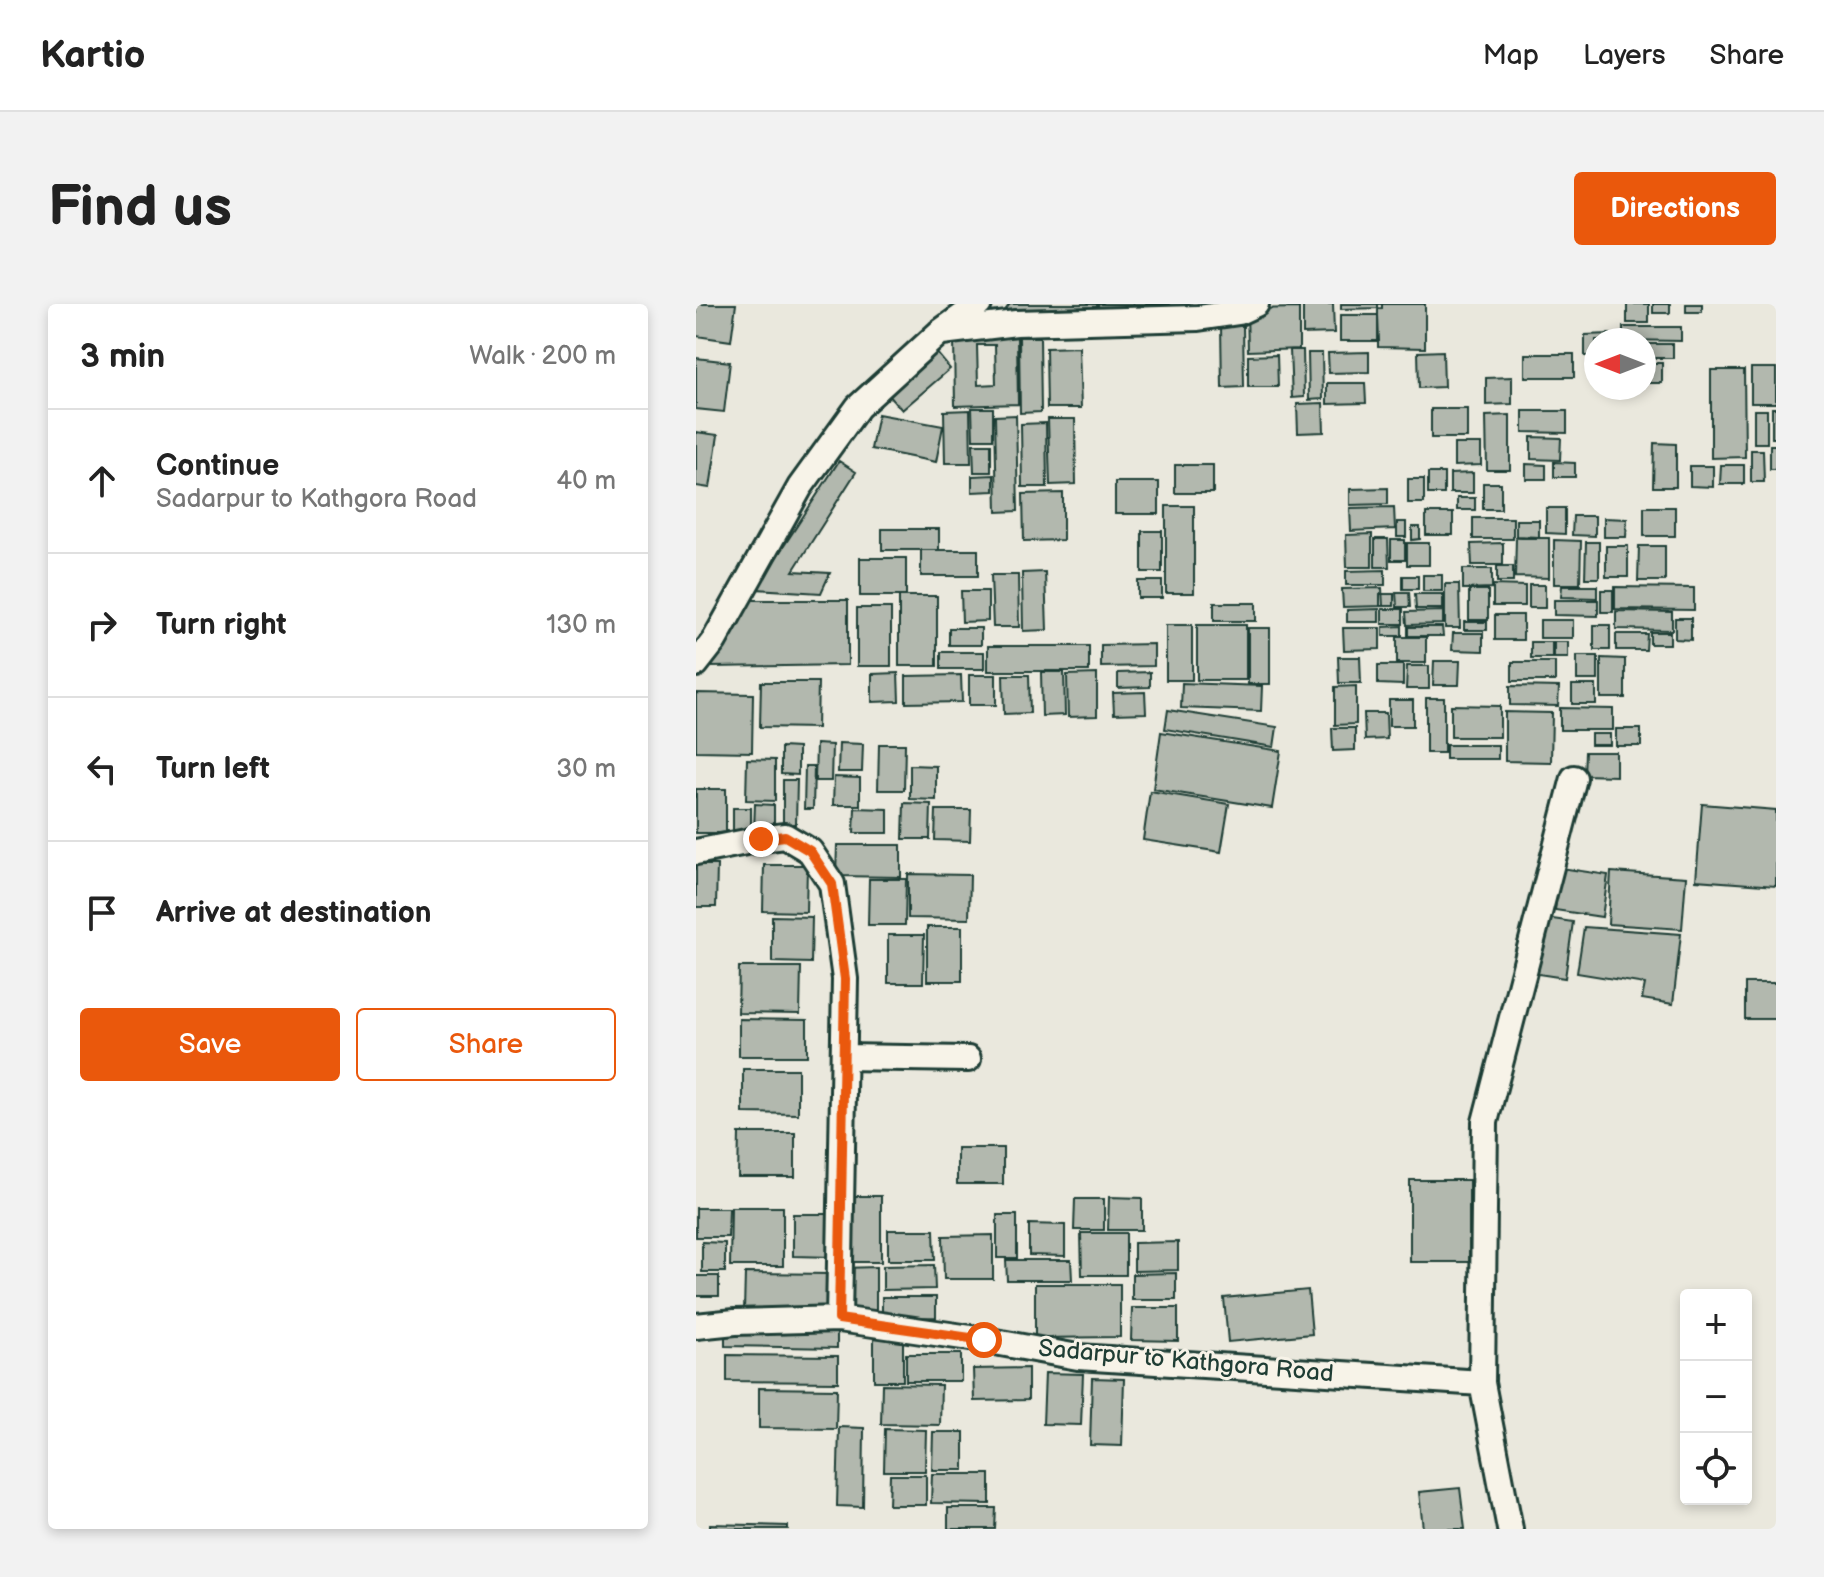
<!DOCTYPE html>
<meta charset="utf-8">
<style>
:root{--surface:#fff;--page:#f2f2f2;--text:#222;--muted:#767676;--line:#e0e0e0;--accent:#ea580c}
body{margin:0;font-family:"Balsamiq Sans",sans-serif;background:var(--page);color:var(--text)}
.controls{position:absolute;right:24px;bottom:24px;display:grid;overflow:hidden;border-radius:8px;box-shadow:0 4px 12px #0003}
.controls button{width:72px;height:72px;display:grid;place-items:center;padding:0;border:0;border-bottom:2px solid var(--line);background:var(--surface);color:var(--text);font:40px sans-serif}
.compass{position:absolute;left:888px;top:24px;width:72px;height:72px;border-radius:50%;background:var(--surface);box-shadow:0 4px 12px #0003;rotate:270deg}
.stop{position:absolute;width:24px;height:24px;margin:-18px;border:6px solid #ea580c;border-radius:50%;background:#fff}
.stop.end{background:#ea580c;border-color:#fff;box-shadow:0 2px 8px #0008}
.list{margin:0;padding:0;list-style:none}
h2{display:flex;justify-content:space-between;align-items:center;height:104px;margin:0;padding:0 32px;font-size:34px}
h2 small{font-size:26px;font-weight:400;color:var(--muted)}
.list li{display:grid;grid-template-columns:52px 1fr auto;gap:24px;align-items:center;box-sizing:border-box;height:144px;padding:0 32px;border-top:2px solid var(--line)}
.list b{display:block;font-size:30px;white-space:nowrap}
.list p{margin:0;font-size:26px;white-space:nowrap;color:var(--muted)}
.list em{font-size:26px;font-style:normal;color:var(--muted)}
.actions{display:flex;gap:16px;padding:24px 32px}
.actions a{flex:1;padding:18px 0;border:2px solid var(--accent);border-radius:8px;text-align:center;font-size:28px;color:var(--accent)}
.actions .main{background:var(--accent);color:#fff}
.icon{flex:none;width:44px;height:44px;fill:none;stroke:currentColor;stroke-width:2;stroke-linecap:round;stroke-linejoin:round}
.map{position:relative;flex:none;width:1080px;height:1225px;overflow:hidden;border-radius:8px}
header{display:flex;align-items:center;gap:48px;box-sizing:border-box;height:112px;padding:0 40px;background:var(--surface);border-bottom:2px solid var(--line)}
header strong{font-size:38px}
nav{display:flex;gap:44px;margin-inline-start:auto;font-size:28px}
.intro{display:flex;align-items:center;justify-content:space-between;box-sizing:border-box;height:192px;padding:0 48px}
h1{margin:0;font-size:56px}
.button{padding:20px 36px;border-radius:8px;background:var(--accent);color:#fff;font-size:28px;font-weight:700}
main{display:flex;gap:48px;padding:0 48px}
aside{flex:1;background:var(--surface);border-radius:8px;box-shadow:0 4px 12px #0003}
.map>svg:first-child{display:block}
</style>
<header>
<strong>Kartio</strong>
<nav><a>Map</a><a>Layers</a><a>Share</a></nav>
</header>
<div class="intro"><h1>Find us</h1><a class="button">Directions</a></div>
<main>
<aside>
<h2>3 min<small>Walk · 200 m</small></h2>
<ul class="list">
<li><svg class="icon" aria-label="ahead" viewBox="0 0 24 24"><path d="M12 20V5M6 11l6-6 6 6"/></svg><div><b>Continue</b><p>Sadarpur to Kathgora Road</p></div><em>40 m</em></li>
<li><svg class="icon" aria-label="right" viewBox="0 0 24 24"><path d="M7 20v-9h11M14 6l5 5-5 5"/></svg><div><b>Turn right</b></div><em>130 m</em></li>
<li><svg class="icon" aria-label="left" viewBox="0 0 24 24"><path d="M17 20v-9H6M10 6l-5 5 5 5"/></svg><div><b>Turn left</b></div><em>30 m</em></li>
<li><svg class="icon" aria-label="arrive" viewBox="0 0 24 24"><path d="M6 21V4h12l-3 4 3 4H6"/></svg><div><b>Arrive at destination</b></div></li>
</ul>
<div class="actions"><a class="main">Save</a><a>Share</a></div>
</aside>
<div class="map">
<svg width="1080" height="1225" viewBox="0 0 1080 1225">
<rect width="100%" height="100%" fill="#eae8dd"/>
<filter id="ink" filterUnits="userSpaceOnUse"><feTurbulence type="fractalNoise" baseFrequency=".0125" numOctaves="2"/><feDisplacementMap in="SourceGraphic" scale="16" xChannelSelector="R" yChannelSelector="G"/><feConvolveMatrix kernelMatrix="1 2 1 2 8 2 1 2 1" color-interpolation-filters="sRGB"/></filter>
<g filter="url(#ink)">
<path fill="#b2b8ae" stroke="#1f3d34" stroke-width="2" fill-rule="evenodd" d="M0 0H40L35 37 0 32Z
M314 0H401V11L307 9Z
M402 0H428V7L403 8Z
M431 0H473V9L431 10Z
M607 0H637L638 29 607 30Z
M645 0H686V4L645 5Z
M682 0H729V44L682 43Z
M931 0H953V19H931Z
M957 0H974V9H957Z
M990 0H1006V8H990Z
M603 4V45L552 47 551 5Z
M644 11H682L683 37H644Z
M525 22H547L548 83 526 84Z
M927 23H985V37L927 36Z
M914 30V36H900V52H889V31Z
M321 33 322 100 259 102 258 35ZM281 41H299L300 80 282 81Z
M323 33H344L345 108 324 109Z
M948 40H977V54H948Z
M383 43 385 104H351L350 44Z
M594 46H607L608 93 596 94Z
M747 47 748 83 723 84 722 48Z
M240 48 254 65 206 106 191 89Z
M673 48V68L633 69 632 49Z
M612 49H626L627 95 613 96Z
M829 50H878V73H829Z
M581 51 582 83H552V52Z
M0 54 34 58 28 108 0 105Z
M948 59H966V79H948Z
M1055 64H1080V99H1055Z
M1015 66H1048L1049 153 1015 154Z
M816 73V100L790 101V74Z
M631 79H669L670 99 631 100Z
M627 99 628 128 602 129 601 100Z
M276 104H297V135H277Z
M1076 104H1080V134H1076Z
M735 105H771V134H735Z
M274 106 275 159H249L248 107Z
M1058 106H1071V139H1058Z
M827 107H871V129L827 128Z
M182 110 247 122 240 158 175 145Z
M320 111 322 207 301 208 299 112Z
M814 111V166H791L790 112Z
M352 115H379L380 180 354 181Z
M350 119 351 183H326L325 120Z
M0 128 22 131 14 184 0 182Z
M835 133 865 134 864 156 835 155Z
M958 139 980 140V183H957Z
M277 140H295V168H278Z
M758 140H785V161L758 162Z
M1074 141H1080V165H1074Z
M1055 146H1067L1068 178H1055Z
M143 157 160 168 97 267 134 269 125 289 60 285Z
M858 158 879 159V173H858Z
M830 160 850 161V175H830Z
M479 161H517V189H479Z
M1025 161H1048V180H1024Z
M994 162H1017V183L994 182Z
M732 169H748V190H732Z
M777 169V189H754V170Z
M298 171V187L276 188V172Z
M712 175H728V199H712Z
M419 178H463V210H419Z
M787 179H805V205H787Z
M692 184V200L654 201V185Z
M367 189V236L328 237 327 190Z
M761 194H779V206H761Z
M470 202H498V289H470Z
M698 203 699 225 655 227 654 204Z
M948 203H979V232H948Z
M850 204H869V230L850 229Z
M730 209H757V231H730Z
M877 212H899V232L876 231Z
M777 214H817V235H777Z
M908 214 931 215 930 233H908Z
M820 216H843V233L820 232Z
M701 218H710V233H701Z
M716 223H724V235L716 236Z
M186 225H243V246H186Z
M446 227H466V268H446Z
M676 230V263H651L650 231Z
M820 234H853V274L819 273Z
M679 235H692L693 263H679Z
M695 236H709V256H695Z
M858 236 885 237 884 280H858Z
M890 238H903V274H889Z
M711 239H733V261H711Z
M807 239V261H776L775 240Z
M910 242H932V273H910Z
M943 242H969V277H942Z
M225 246H282V272H225Z
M164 254H210V292H164Z
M801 262H817V278H801Z
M767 265H796V284L767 285Z
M689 266V281H650V267Z
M349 268 351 326 327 327 326 269Z
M295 271H322L323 323H297Z
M727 271H746V287H727Z
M707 272H722V285H707Z
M442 277H466V294H442Z
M749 280H763L764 324H749Z
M797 281 829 282V302H797Z
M833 281H849V304H833Z
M866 282H901V294L865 293Z
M919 283 998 284V306L919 305Z
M686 284 687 302 647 303 646 285Z
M773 286H792V316H773Z
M905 286H917V308H905Z
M265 287H292V317L266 318Z
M700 288H713L714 303H701Z
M684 290H698V302H684Z
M719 290H747V305H720Z
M203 292H241V362H203Z
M48 296H152V361L15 363Z
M858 296H902V312L858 311Z
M518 299H560V317H518Z
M161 304H195V362H161Z
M683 305V318H651V306Z
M686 305H707V320H686Z
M747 307V320L711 321 710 308Z
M920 307 976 308V326L920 325Z
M799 311H827V336H799Z
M979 314H995V336L979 335Z
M844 316H877V334H844Z
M768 318H791V326H768Z
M470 321H496V376H470Z
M501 321H550V376H501Z
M898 321H914V346H898Z
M706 322V332H687V323Z
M712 323H746L747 332H712Z
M253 324H285V341H253Z
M552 324H574V380H552Z
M647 324H684V345L648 346Z
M954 328H974V340H954Z
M757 329H787V347L756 346Z
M920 330H951L950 346H920Z
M701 333H730V359H701Z
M835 338H856V354H835Z
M858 338H872V354H858Z
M458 340V362L405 363V341Z
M292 342H393V367H292Z
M245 348H288V365H245Z
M881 352H902V376H881Z
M642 353H664L665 379H643Z
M905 354 929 355V394H905Z
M738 357H764L763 381H737Z
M816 358H859V377H816Z
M682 361H707V381L682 380Z
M711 362H733V385H710Z
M345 368H368L369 411 346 412Z
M454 368V383L422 384V369Z
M202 369 203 397 176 398V370Z
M401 370V412L372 413 371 371Z
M265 371 266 398 210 399V372Z
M273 371H300V401H273Z
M307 371H333L334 409 308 410Z
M65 378H122L121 424 64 423Z
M486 379 566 382 565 407 485 404Z
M876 381H900V400H876Z
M660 382V420L639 421V383Z
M814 382 863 383 862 402 814 401Z
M449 388 450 409 418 410 417 389Z
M0 389 57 390 56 448 0 447Z
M730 394H748V449H730Z
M693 396H717V422H693Z
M755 401 804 402V433H755Z
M864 404 917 405V426H864Z
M472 406 581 423 578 443 469 425Z
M809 408 856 409 855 458 809 457Z
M668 409H690L691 435 669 436Z
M636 424H659V446L637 447Z
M920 425H945V442H920Z
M465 428 585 447 576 504 457 485Z
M895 430H914V441H895Z
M143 439 167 440 166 468H142Z
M120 440 136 441 135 477H119Z
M183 440H209L208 486H182Z
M750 441H802V455H750Z
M85 443 102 444V471L85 470Z
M889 448H920V472L888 471Z
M51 455 79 456V497L50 496Z
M214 461 240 462V496L214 495Z
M109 462H118L117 505H108Z
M138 473 164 474V501H137Z
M87 476H101L100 520H87Z
M0 485H30V529H0Z
M454 487 533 500 525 548 447 536Z
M208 499 235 500 234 535H207Z
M59 500 78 501V527H58Z
M1006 500 1080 506V582L1000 576Z
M37 504H55V529H37Z
M159 504 192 505V529H158Z
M240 506H275L274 537 239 536Z
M141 541H205V573L140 572Z
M0 561H21L20 603H0Z
M68 561H111L110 608 67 607Z
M865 564 912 571 906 613 859 606Z
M915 568 990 573 986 625 912 620Z
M212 570 274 571 273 615 212 614Z
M173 575H210L209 621H172Z
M76 612 116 613 115 659 76 658Z
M850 614 877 618 869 674 842 670Z
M231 623H266V677H231Z
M888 623 985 630 977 700 946 695 949 680 881 669Z
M192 631H228L227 679H192Z
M43 663H105L104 710 42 709Z
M1049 679H1080V715H1049Z
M43 715 111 716V752H43Z
M47 765H102V810L47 809Z
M43 829H99V873H42Z
M261 844H307V880H261Z
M714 876H773V958H714Z
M148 892H185V958H148Z
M413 893 446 894V926H412Z
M379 895H408V926H378Z
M35 903H87V962H34Z
M0 904H33L32 933H0Z
M97 910H138V953L97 952Z
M301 911H321V954H301Z
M333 920 369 921V952L333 951Z
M192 926H238L239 956H192Z
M385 929H430V971H386Z
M297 931V975H248L247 932Z
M6 938 29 939V968H6Z
M482 938V966L438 967V939Z
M310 956H375L376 976H311Z
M238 961 239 985 187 986V962Z
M180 963V1009L147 1010V964Z
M49 969 134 970 133 1008 48 1007Z
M480 969V996H436V970Z
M0 972H23V992H0Z
M339 980H424V1033L339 1034Z
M612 986 616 1030 532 1038 528 994Z
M186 993H240V1013L186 1014Z
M436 1004H482V1037L435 1036Z
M29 1020 141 1021V1044L29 1042Z
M178 1029H207V1077H178Z
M210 1050H265V1077H210Z
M31 1051 142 1052V1078L31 1077Z
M332 1064V1096L278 1097 277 1065Z
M349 1069 387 1070 385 1121 347 1120Z
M396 1074 428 1075 426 1142 394 1141Z
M186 1080 245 1081 244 1121 185 1120Z
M63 1084 141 1085 140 1125 63 1124Z
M143 1123 168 1124 167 1203 141 1202Z
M189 1125 230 1126 229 1167H188Z
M237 1128H268V1166H236Z
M236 1170H294V1200L235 1199Z
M194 1171H230V1201H193Z
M764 1184 769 1225H727L723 1188Z
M252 1204H300L299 1225H252Z
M14 1220 92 1222V1225H14Z"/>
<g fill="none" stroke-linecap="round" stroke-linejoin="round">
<defs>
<path id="street" d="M246 28 320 19 502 14 543 8 560 0
M0 360 18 337 104 183 162 103 243 29 283 0
M0 548 65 535 89 532 114 547 136 580 149 675 143 1015
M148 753 272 755
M0 1022 39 1018 143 1015 288 1036 382 1053 786 1079 814 1225
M786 1079 789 818 878 474"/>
</defs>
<use href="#street" stroke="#1f3d34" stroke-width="30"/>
<use href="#street" stroke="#f7f3e8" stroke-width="24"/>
</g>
</g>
<g fill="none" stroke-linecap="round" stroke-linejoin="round" filter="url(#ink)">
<path stroke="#ea580c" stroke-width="10" d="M65 535 89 532 114 547 136 580 149 675 143 1015 288 1036"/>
</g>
<g text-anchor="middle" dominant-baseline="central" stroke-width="6" stroke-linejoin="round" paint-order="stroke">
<g font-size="24" fill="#1f3d34" stroke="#f7f3e8">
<text transform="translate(490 1057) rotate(5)">Sadarpur to Kathgora Road</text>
</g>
</g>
</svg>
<div class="controls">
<button>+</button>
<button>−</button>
<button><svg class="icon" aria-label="locate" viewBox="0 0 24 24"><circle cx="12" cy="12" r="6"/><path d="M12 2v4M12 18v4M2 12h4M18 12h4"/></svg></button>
</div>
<svg class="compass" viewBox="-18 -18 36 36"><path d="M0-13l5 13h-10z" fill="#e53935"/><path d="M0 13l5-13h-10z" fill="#767676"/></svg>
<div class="stop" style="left:288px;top:1036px"></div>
<div class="stop end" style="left:65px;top:535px"></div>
</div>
</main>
